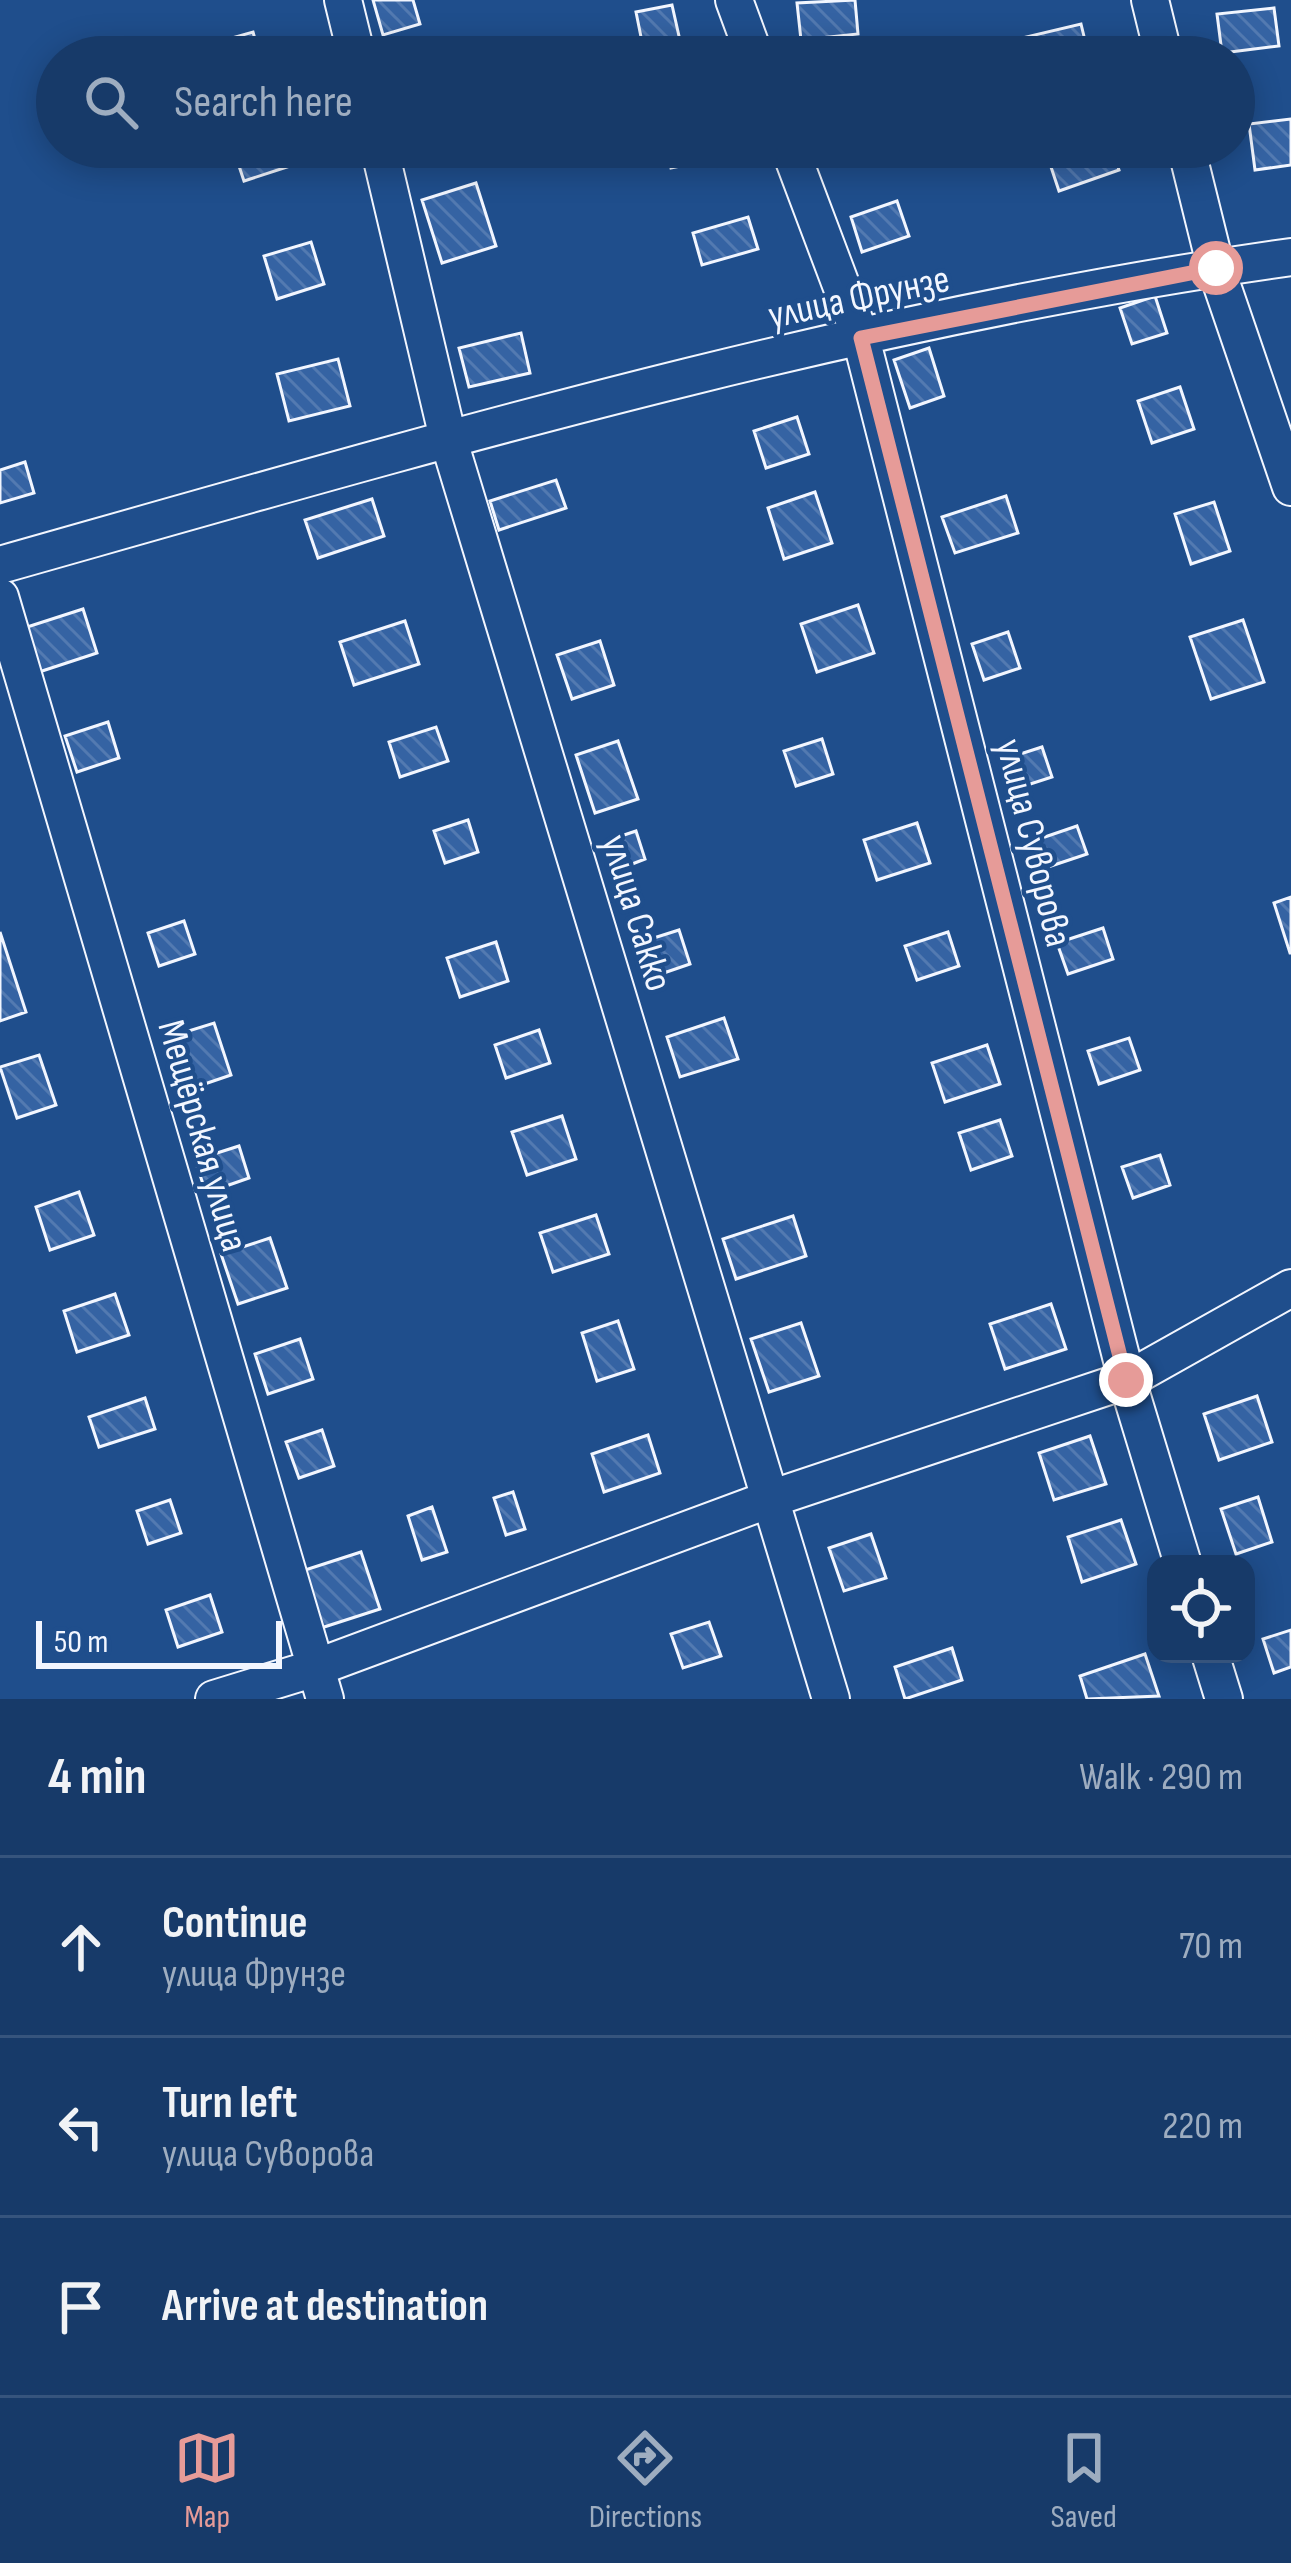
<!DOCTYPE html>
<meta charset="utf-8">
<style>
:root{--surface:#173a69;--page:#20416f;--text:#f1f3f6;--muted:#9eadc0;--line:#36547d;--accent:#e69b98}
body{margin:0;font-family:"Sofia Sans Condensed",sans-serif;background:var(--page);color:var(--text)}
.controls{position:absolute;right:36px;bottom:36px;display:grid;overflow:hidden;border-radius:24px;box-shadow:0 6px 30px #0003}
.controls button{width:108px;height:108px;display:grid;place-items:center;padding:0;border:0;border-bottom:3px solid var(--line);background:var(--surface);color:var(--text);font:60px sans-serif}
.scale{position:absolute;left:36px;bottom:30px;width:246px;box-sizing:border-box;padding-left:12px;border:6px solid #f2f6ff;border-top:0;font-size:33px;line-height:42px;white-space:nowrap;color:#f2f6ff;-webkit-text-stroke:9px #1f4e8c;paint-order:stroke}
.stop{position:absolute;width:36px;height:36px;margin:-27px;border:9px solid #e69b98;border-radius:50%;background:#fff}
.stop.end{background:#e69b98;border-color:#fff;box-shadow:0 3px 12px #0008}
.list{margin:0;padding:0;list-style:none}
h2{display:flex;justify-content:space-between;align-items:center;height:156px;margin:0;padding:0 48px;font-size:51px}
h2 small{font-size:39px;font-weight:400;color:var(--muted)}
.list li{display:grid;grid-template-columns:78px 1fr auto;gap:36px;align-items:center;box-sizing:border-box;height:180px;padding:0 48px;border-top:3px solid var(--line)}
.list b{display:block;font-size:45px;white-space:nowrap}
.list p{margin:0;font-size:39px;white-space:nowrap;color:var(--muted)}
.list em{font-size:39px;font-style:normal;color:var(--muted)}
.icon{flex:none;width:66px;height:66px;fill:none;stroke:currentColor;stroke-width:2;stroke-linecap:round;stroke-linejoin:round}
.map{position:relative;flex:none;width:1291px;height:1699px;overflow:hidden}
.search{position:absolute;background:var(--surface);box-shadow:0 6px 30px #0003;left:36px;right:36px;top:36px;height:132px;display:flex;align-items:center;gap:30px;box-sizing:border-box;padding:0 42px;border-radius:66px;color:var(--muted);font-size:45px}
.sheet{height:696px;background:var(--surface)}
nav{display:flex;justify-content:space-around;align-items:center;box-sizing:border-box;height:168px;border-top:3px solid var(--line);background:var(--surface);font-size:33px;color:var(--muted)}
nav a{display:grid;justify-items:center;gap:6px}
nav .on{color:var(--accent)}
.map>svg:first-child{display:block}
</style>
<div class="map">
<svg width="1291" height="1699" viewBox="0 0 1291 1699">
<defs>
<pattern id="building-back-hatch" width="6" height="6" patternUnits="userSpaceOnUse" patternTransform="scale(3)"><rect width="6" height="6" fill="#3563a3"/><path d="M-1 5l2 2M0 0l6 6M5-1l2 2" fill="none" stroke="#537ab1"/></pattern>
</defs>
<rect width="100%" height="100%" fill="#1f4e8c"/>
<path fill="url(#building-back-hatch)" stroke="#f2f6ff" stroke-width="3" d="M373 0H413L420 24 383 35Z
M855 0 858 34 801 40 797 3Z
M672 5 683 54 645 57 636 12Z
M1274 8 1279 46 1222 53 1217 14Z
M1081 24 1089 57H1031L1026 37Z
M253 32 260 57H225L221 41Z
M1291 119V165L1255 170 1249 124Z
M280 147 287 167 244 181 233 148Z
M667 147H711L714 159 671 168Z
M1060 147H1112L1119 170 1059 191 1046 152Z
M476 183 496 246 442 263 422 200Z
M897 201 909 236 862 252 851 217Z
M748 217 758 249 702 265 693 233Z
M311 242 324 284 277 299 264 256Z
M1155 296 1167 333 1132 344 1120 308Z
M521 333 530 373 469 387 459 348Z
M929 348 944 396 910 408 894 360Z
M338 359 350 406 289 421 277 374Z
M1180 387 1194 429 1152 443 1138 401Z
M797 417 809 454 766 468 754 431Z
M25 462 34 493 0 503V470Z
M556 480 566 508 499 530 490 501Z
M815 492 832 543 784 559 768 508Z
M1006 496 1018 533 955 553 942 517Z
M372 499 384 536 318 558 305 520Z
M1214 502 1230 551 1191 564 1175 514Z
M858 605 874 653 817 672 801 624Z
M83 609 97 653 39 672 24 628Z
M1243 620 1264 682 1211 699 1190 637Z
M405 621 419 664 354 685 340 642Z
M1008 632 1020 668 984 680 972 644Z
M600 641 614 685 572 699 557 655Z
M108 722 119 758 77 772 65 736Z
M436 727 448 761 400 777 389 742Z
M822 739 833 774 796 786 784 751Z
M618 741 638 799 595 813 576 755Z
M1042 747 1052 777 1015 789 1005 759Z
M468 820 478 852 445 863 434 831Z
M917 823 930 863 877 880 864 840Z
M1077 826 1087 854 1042 869 1033 841Z
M636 831 645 859 622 868 612 839Z
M1291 897V953H1290L1274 903Z
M184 921 195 954 159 966 148 933Z
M1103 928 1113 959 1068 974 1057 943Z
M679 930 690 964 652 977 641 942Z
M0 932 26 1012 0 1021Z
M948 932 959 966 917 980 905 946Z
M496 942 508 981 460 997 447 958Z
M724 1018 738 1059 680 1077 667 1037Z
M214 1023 231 1075 184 1091 166 1038Z
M539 1030 550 1063 506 1078 495 1045Z
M1129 1038 1140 1070 1099 1084 1088 1051Z
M987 1045 1000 1084 945 1102 932 1063Z
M39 1055 56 1105 17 1118 0 1067Z
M562 1116 576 1159 527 1175 512 1132Z
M1000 1120 1012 1156 971 1170 959 1133Z
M239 1146 249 1178 206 1193 195 1160Z
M1160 1155 1170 1185 1133 1198 1122 1167Z
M79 1192 94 1235 50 1250 36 1207Z
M596 1215 609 1254 553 1272 540 1233Z
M793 1216 806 1256 736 1279 723 1239Z
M270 1238 287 1288 238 1304 221 1254Z
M115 1294 129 1335 77 1352 64 1311Z
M1051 1304 1066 1349 1005 1369 990 1324Z
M618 1321 634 1369 597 1381 582 1333Z
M801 1323 819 1376 769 1392 751 1339Z
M300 1339 313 1379 268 1394 255 1354Z
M1257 1396 1272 1442 1219 1460 1204 1414Z
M145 1398 155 1429 99 1447 89 1417Z
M322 1430 334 1466 299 1478 286 1442Z
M648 1435 660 1473 604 1492 592 1454Z
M1090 1436 1106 1484 1054 1500 1039 1453Z
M513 1492 525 1529 506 1535 494 1498Z
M1258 1497 1272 1542 1236 1554 1221 1509Z
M170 1500 181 1533 148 1544 137 1511Z
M432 1507 447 1552 422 1560 408 1516Z
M1121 1520 1136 1564 1082 1582 1068 1537Z
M871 1534 886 1578 844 1591 829 1548Z
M361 1552 380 1609 321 1628 302 1571Z
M210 1595 222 1632 178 1647 166 1610Z
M709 1622 721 1656 683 1668 671 1634Z
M1291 1630V1667L1274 1673 1263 1639Z
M952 1648 962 1680 905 1699 895 1667Z
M1145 1654 1159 1696 1087 1699 1080 1676Z"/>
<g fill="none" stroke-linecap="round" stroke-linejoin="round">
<defs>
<path id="minor" d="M343 0 357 57
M734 0 755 57
M1150 0 1164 57
M379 147 448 438 831 1699
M789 147 861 338 1127 1380 1183 1564
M1186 147 1216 268 1291 487
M0 565C424 445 853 318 1291 257
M0 597 325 1699
M1210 1654 1224 1699
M214 1699 315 1668 770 1499 1127 1380 1291 1288"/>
</defs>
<use href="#minor" stroke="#f2f6ff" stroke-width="40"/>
<use href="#minor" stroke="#1f4e8c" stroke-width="36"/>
</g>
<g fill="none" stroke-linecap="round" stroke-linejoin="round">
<path stroke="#e69b98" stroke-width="15" d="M1126 1380 861 338 1216 268"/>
</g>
<g text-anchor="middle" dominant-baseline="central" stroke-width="9" stroke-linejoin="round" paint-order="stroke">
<g font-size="39" fill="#f2f6ff" stroke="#1f4e8c">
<text transform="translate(859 298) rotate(-12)">улица Фрунзе</text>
<text transform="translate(1033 843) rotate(76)">улица Суворова</text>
<text transform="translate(636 913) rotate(73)">улица Сакко</text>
<text transform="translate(202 1136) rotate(74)">Мещёрская улица</text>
</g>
</g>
</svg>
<div class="controls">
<button><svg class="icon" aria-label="locate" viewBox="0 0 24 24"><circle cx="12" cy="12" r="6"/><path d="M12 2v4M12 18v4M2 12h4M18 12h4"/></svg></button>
</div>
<div class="scale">50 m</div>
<div class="stop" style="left:1216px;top:268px"></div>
<div class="stop end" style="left:1126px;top:1380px"></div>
<div class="search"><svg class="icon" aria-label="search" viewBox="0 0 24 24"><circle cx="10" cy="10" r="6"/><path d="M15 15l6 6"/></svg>Search here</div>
</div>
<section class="sheet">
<h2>4 min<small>Walk · 290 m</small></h2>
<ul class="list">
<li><svg class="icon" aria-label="ahead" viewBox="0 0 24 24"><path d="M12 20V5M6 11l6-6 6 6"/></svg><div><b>Continue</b><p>улица Фрунзе</p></div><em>70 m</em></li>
<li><svg class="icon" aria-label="left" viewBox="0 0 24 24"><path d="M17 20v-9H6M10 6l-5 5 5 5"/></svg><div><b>Turn left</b><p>улица Суворова</p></div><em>220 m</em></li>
<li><svg class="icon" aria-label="arrive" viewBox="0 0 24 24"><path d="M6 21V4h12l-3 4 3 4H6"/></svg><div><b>Arrive at destination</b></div></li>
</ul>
</section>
<nav>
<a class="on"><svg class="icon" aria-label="map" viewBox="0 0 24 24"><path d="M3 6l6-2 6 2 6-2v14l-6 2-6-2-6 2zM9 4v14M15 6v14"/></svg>Map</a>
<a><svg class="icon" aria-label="directions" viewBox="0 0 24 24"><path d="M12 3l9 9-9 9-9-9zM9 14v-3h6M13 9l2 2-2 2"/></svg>Directions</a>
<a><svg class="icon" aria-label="saved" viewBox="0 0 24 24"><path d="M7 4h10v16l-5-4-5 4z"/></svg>Saved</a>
</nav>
